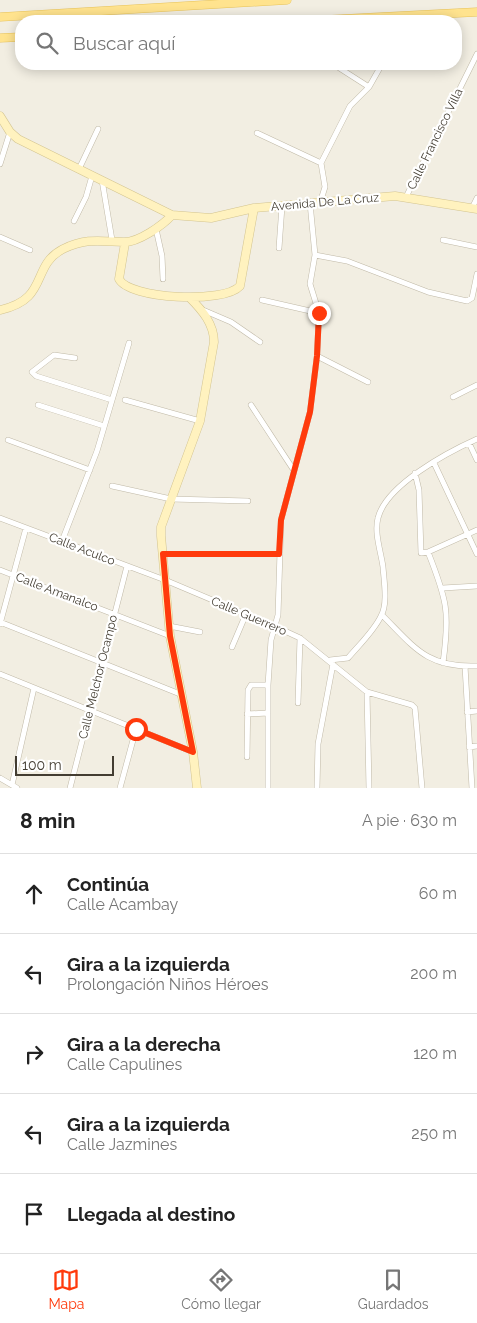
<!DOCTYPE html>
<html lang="es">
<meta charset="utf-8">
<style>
:root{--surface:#fff;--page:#f6f6f6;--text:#222;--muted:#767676;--line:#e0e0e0;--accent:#ff3a0c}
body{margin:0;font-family:Raleway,sans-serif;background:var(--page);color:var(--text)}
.scale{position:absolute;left:15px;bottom:12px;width:99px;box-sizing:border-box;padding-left:5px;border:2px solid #433d32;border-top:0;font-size:14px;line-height:18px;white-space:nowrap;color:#433d32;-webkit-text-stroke:4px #fff;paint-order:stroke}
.stop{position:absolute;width:15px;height:15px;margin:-11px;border:4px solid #ff3a0c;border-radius:50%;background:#fff}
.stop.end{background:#ff3a0c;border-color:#fff;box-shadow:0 1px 5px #0008}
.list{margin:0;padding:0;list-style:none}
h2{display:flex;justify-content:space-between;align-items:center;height:65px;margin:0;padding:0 20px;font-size:21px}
h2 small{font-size:16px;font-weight:400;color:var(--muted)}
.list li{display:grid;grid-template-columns:32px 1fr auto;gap:15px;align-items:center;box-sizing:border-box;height:80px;padding:0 20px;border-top:1px solid var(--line)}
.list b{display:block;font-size:19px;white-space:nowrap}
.list p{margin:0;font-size:16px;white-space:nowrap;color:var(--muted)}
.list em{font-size:16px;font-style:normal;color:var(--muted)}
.icon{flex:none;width:28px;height:28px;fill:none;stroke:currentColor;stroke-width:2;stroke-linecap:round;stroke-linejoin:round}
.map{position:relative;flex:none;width:477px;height:788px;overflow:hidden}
.search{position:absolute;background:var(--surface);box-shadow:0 2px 12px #0003;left:15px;right:15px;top:15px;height:55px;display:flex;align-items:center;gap:12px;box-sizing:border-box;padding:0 18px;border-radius:20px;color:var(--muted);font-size:19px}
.sheet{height:465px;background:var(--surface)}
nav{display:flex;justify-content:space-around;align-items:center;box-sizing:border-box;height:70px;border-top:1px solid var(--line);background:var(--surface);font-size:14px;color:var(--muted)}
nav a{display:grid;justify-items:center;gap:2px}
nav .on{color:var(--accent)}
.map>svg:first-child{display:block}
</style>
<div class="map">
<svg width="477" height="788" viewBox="0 0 477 788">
<rect width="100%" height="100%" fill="#f2eee2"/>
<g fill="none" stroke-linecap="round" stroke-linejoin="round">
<defs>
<path id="street" d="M333 64 369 87
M257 133 321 163
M0 164 10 132
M79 169 98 129
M102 180 112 240
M406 197 477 54
M320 203 325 187 321 163 350 106 369 87 382 64
M472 208 477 198
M74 221 86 197 92 176
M156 229 162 256 163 279
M0 237 30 250
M443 240 477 247
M279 248 282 206
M315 255 347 261 428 292 467 301 472 298 477 274
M262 300 319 313
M203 310 231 322 260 342
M317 356 368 382
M75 358 54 355 32 372 36 376 112 400
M453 397 477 385
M125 400 200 421
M38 405 104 426
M251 405 293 469
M8 440 90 470
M469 443 477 460
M434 463 477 554
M415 473 419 490 421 553 428 552 477 530
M112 486 171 499 248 501
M0 518 165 580 274 626 300 638 367 692 412 705 415 708 422 788
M62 541 97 451 129 343
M428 552C447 600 450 612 443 663
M163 554H279
M0 570 170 636
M443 588 477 586
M382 615C415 648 427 668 477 666
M0 622 180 694
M0 624 26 528
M169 626 200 632
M232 647 246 614
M330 660 348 658C359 645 374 631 381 616 388 604 384 581 383 567 381 552 374 533 378 518 386 485 448 452 477 439
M465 666 472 788
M0 674 193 752
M367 692 369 788
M298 703 300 638
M467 712 477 711
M247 714 268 713
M469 747 477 746
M247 757 248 690 251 685H268
M0 778 17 788
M12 785 34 688
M70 788 127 566
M120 788 136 729
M268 788V685L271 640 278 615 281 520 310 412 317 356 319 313 310 284 315 255 310 203
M317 788 318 744 333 664"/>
<path id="secondary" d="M0 116 10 132 18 139 172 215 211 218 254 208 395 196 477 209
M125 243 119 279C129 299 224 304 240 286L254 208
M190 298C202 310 214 324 214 342L200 421 161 527V536L170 636 193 752 197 788
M0 310C50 299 30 266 63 249 86 238 99 241 123 242 138 243 163 225 172 215"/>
<path id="primary" d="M0 17 287 0
M303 21 477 12
M0 38 21 37"/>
</defs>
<use href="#street" stroke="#c0b9a7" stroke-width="6"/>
<use href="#secondary" stroke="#d3c490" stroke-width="9"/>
<use href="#primary" stroke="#e7c35b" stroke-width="9"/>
<use href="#street" stroke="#fff" stroke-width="5"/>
<use href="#secondary" stroke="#fff2bf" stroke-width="8"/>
<use href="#primary" stroke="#ffe38e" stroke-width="8"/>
</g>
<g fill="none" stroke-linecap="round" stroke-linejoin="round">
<path stroke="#ff3a0c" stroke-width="6" d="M136 729 193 752 170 636 163 554H279L281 520 310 412 317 356 319 313"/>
</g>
<g text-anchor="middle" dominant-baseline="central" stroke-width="4.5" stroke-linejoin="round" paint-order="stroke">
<g font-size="12" fill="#433d32" stroke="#fff">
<text transform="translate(435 139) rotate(-64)">Calle Francisco Villa</text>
<text transform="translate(325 202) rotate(-5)">Avenida De La Cruz</text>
<text transform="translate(82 549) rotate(21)">Calle Aculco</text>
<text transform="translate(57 592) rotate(21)">Calle Amanalco</text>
<text transform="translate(249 616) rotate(23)">Calle Guerrero</text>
<text transform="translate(98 677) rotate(-76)">Calle Melchor Ocampo</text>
</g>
</g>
</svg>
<div class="scale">100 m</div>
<div class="stop" style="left:136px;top:729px"></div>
<div class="stop end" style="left:319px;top:313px"></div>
<div class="search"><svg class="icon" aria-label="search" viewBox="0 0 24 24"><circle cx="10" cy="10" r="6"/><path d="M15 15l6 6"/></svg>Buscar aquí</div>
</div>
<section class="sheet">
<h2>8 min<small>A pie · 630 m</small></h2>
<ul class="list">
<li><svg class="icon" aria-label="ahead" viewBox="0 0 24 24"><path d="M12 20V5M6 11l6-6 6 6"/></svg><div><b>Continúa</b><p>Calle Acambay</p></div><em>60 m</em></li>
<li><svg class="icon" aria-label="left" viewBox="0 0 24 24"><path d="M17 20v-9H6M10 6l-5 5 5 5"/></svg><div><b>Gira a la izquierda</b><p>Prolongación Niños Héroes</p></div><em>200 m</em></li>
<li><svg class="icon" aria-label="right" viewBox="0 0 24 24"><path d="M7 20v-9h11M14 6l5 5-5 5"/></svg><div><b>Gira a la derecha</b><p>Calle Capulines</p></div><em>120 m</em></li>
<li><svg class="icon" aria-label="left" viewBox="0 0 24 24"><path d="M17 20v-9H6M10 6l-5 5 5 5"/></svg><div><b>Gira a la izquierda</b><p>Calle Jazmines</p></div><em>250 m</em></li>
<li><svg class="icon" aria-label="arrive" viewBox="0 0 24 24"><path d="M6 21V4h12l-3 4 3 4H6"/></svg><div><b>Llegada al destino</b></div></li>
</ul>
</section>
<nav>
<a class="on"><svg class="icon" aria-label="map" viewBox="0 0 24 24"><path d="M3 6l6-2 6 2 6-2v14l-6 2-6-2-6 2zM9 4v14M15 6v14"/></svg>Mapa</a>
<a><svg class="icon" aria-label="directions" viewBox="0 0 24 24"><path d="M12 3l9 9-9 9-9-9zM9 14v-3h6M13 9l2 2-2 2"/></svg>Cómo llegar</a>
<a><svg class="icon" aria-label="saved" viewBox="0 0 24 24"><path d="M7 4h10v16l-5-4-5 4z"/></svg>Guardados</a>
</nav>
